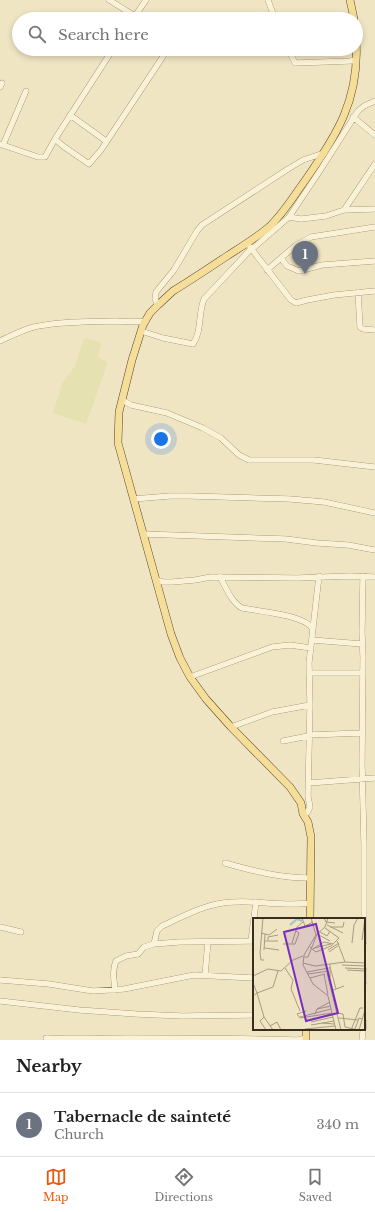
<!DOCTYPE html>
<meta charset="utf-8">
<style>
:root{--surface:#fff;--page:#f2f2f2;--text:#222;--muted:#767676;--line:#e0e0e0;--accent:#ea580c}
body{margin:0;font-family:"Libre Baskerville",serif;background:var(--page);color:var(--text)}
.you{position:absolute;left:161px;top:439px;width:14px;height:14px;margin:-10px;border:3px solid #fff;border-radius:50%;background:#1a73e8;box-shadow:0 0 0 6px #1a73e833}
.badge{display:grid;place-items:center;width:26px;height:26px;border-radius:50%;background:var(--accent);color:#fff;font-size:13px;font-weight:700}
.pin{position:absolute;translate:-50% -33px;filter:drop-shadow(0 1px 2px #0008)}
.pin::after{content:'';position:absolute;top:21px;width:14px;height:12px;background:inherit;clip-path:polygon(0 0,100% 0,50% 100%)}
.list{margin:0;padding:0;list-style:none}
h2{display:flex;justify-content:space-between;align-items:center;height:52px;margin:0;padding:0 16px;font-size:17px}
h2 small{font-size:13px;font-weight:400;color:var(--muted)}
.list li{display:grid;grid-template-columns:26px 1fr auto;gap:12px;align-items:center;box-sizing:border-box;height:64px;padding:0 16px;border-top:1px solid var(--line)}
.list b{display:block;font-size:15px;white-space:nowrap}
.list p{margin:0;font-size:13px;white-space:nowrap;color:var(--muted)}
.list em{font-size:13px;font-style:normal;color:var(--muted)}
.icon{flex:none;width:22px;height:22px;fill:none;stroke:currentColor;stroke-width:2;stroke-linecap:round;stroke-linejoin:round}
.map{position:relative;flex:none;width:375px;height:1040px;overflow:hidden}
.search{position:absolute;background:var(--surface);box-shadow:0 2px 6px #0003;left:12px;right:12px;top:12px;height:44px;display:flex;align-items:center;gap:10px;box-sizing:border-box;padding:0 14px;border-radius:22px;color:var(--muted);font-size:15px}
.sheet{height:116px;background:var(--surface)}
nav{display:flex;justify-content:space-around;align-items:center;box-sizing:border-box;height:56px;border-top:1px solid var(--line);background:var(--surface);font-size:11px;color:var(--muted)}
nav a{display:grid;justify-items:center;gap:2px}
nav .on{color:var(--accent)}
.map>svg:first-child{display:block}
</style>
<div class="map">
<svg width="375" height="1040" viewBox="0 0 375 1040">
<rect width="100%" height="100%" fill="#f0e5c3"/>
<path fill="#e6e1b0" d="M84 338 101 342 98 357 108 362 86 424 53 413 62 384 75 366Z"/>
<g fill="none" stroke-linecap="round" stroke-linejoin="round">
<defs>
<path id="minor" d="M109 0 135 16
M268 0 275 19
M133 19 146 0
M288 49 295 63 350 61 356 60
M0 87 2 83
M70 115 106 141
M353 117 375 135
M55 139 63 146 89 164 101 150 162 58 165 52 164 49
M0 144 38 157H45L55 139 113 49
M3 145 26 91
M344 210 375 164
M289 217 301 219 326 216 344 210 375 209
M250 247 291 300 296 303 307 300 334 295 375 291
M252 249 289 217 321 169 358 111 364 106 375 101
M281 258 287 266 299 271 322 265 375 261
M267 270 295 246 311 237 375 227
M358 292 360 327 363 329 375 330
M158 305 155 299 156 292 174 270 197 231 202 225 288 169 303 160 324 153
M141 331 163 338 193 344C202 331 198 314 204 299L251 249
M0 341C11 336 22 330 34 327 59 321 89 322 115 321 125 321 135 323 146 321
M122 400 131 405 167 413 203 428 221 438 239 455 249 460H314L375 467
M133 499 170 496H190L290 499 324 502 375 513
M143 534 286 539 317 543 348 545 375 550
M363 576 362 632 363 657 362 764 364 844V942
M220 577C226 587 231 602 242 608 258 611 304 615 312 628
M156 580 163 582H172L195 580 211 577 297 578 350 576 375 577
M312 640 362 644
M309 673H363
M190 677 272 647 290 645 311 648
M231 727 272 712 310 705
M283 741 308 736 309 735 362 733
M309 783 375 778
M303 814 307 813 310 807 308 796 310 705 309 663 319 576
M225 863C253 871 280 878 310 878
M0 927 21 932
M251 941 256 902
M154 944 157 931 162 926C180 918 197 908 217 904 248 898 279 907 310 903
M364 970V982
M205 975 208 942
M0 980 49 984 93 991 124 989 194 975 254 978
M115 990C114 980 112 970 116 961L126 956 138 954 144 947 154 944 179 942 254 941
M0 1001 79 1010 136 1014 182 1016 254 1015
M46 1038C73 1040 100 1038 128 1038 185 1038 241 1038 298 1040L306 1038
M362 1040 364 1022"/>
<path id="major" d="M350 0 354 19
M310 919 311 837 308 822 303 814 301 803 290 787 231 727 206 699 190 677 180 658 171 634 118 443 119 412 132 360 143 325 150 313 158 305 173 291C191 280 209 268 227 256 241 247 256 238 269 227 283 214 293 197 304 182 337 135 360 99 356 40
M306 1040V1029"/>
</defs>
<use href="#minor" stroke="#8b7759" stroke-width="6"/>
<use href="#major" stroke="#59442d" stroke-width="8"/>
<use href="#minor" stroke="#faf2d7" stroke-width="5.5"/>
<use href="#major" stroke="#f5de99" stroke-width="7"/>
</g>
<g transform="translate(253 918)">
<rect width="112" height="112" fill="#f0e5c3"/>
<path fill="none" stroke="#a5c3bc" stroke-width="2" d="M37 7 44 1 49 3"/>
<path fill="none" stroke="#a79b81" stroke-width="1" d="M10 0 7 35 8 42H11M49 0 52 8 60 4M58 0 63 17 51 37 50 47 60 66 75 78 83 112M71 0 73 4 82 5M74 7 90 15M77 9H90L91 4M67 14 74 18 77 13M8 15 12 16 11 32M12 16 16 17 24 11M64 16 77 23M15 22V19L25 17M109 22 112 0M12 23H25M39 25 44 9 50 4M99 25 101 7 105 0M30 26H42L46 15 43 13M86 28 92 44M57 29 63 34 78 28 86 20 72 10M12 30 26 32M61 30 78 26M60 31 71 24 80 26M75 32 86 25M76 34 86 27 84 23M51 39H55L64 16 72 9 75 0M50 45 62 48 92 44 112 45M89 47 112 48M77 49 83 71M32 50 40 62 38 71 47 93M92 50 112 51M94 52 112 53M54 54 76 50M74 55 88 112M55 56 76 53M71 56 75 77M0 58 15 51 28 53 40 42 50 38M77 59V46M57 60 72 56M0 65 4 75 0 78M78 73 91 68M64 91 77 84M53 93 44 96 47 100 79 95M84 95 90 96 92 109M62 96 64 91 78 88M11 99 20 112M47 99 78 91M86 100 105 102M57 102 79 96M58 104 80 99M69 105 81 106M58 107 81 103M17 108 24 104 28 112M92 109 105 112M52 111 82 108M102 111 106 100 109 101M13 112 7 103 11 99 4 75 20 69 25 53M98 112 107 90H110M106 112 112 92"/>
<path fill="#7b2cbf" fill-opacity="0.15" stroke="#7b2cbf" stroke-width="2" d="M63 6 85 95 53 103 31 14Z"/>
<rect width="112" height="112" fill="none" stroke="#3a2d1e" stroke-width="2"/>
</g>
</svg>
<div class="you"></div>
<div class="pin badge" style="left:305px;top:274px;background:#6b7280">1</div>
<div class="search"><svg class="icon" aria-label="search" viewBox="0 0 24 24"><circle cx="10" cy="10" r="6"/><path d="M15 15l6 6"/></svg>Search here</div>
</div>
<section class="sheet">
<h2>Nearby<small></small></h2>
<ul class="list">
<li><span class="badge" style="background:#6b7280">1</span><div><b>Tabernacle de sainteté</b><p>Church</p></div><em>340 m</em></li>
</ul>
</section>
<nav>
<a class="on"><svg class="icon" aria-label="map" viewBox="0 0 24 24"><path d="M3 6l6-2 6 2 6-2v14l-6 2-6-2-6 2zM9 4v14M15 6v14"/></svg>Map</a>
<a><svg class="icon" aria-label="directions" viewBox="0 0 24 24"><path d="M12 3l9 9-9 9-9-9zM9 14v-3h6M13 9l2 2-2 2"/></svg>Directions</a>
<a><svg class="icon" aria-label="saved" viewBox="0 0 24 24"><path d="M7 4h10v16l-5-4-5 4z"/></svg>Saved</a>
</nav>
